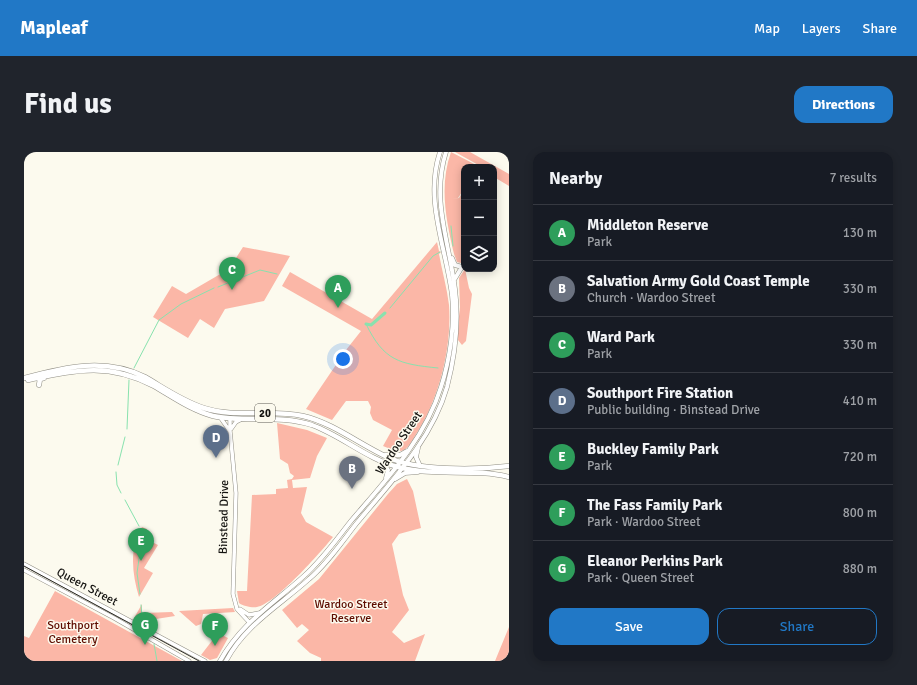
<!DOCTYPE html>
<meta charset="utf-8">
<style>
:root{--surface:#171b24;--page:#20242c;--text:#f1f3f6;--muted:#9ea1a6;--line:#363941;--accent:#2178c6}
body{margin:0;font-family:Signika,sans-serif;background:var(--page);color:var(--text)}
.controls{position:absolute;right:12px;top:12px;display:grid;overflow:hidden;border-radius:8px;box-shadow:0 2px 10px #0003}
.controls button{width:36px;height:36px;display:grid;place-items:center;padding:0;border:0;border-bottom:1px solid var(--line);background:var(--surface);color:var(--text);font:20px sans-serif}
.you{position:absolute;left:319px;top:207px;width:14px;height:14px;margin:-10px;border:3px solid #fff;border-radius:50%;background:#1a73e8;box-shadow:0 0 0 6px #1a73e833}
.badge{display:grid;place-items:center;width:26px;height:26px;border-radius:50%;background:var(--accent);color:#fff;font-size:13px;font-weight:700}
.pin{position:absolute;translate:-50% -33px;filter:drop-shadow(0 1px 2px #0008)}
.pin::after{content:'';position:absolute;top:21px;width:14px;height:12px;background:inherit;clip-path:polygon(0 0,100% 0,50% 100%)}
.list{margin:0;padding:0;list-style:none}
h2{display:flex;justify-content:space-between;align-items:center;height:52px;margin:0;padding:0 16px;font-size:17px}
h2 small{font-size:13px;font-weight:400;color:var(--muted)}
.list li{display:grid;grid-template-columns:26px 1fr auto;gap:12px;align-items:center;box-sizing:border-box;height:56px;padding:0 16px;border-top:1px solid var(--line)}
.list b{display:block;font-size:15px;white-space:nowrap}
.list p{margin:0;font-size:13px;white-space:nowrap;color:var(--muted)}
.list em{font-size:13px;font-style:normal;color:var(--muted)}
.actions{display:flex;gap:8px;padding:12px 16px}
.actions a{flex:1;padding:9px 0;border:1px solid var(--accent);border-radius:12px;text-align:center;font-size:14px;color:var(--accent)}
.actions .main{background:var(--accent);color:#fff}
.icon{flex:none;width:22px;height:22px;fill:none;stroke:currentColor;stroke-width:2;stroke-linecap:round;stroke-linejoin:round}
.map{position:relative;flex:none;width:485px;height:509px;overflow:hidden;border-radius:12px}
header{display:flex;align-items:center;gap:24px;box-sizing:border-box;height:56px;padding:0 20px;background:var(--accent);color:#fff}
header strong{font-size:19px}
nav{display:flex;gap:22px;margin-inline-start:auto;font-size:14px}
.intro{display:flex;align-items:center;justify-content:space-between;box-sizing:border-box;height:96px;padding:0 24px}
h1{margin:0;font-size:28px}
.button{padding:10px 18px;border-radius:12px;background:var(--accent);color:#fff;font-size:14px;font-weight:700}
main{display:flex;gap:24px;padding:0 24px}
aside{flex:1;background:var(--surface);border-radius:12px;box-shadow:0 2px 10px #0003}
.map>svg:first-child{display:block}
</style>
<header>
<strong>Mapleaf</strong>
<nav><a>Map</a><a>Layers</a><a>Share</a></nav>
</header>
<div class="intro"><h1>Find us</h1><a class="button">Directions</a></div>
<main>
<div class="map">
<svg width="485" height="509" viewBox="0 0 485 509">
<rect width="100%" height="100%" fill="#fcfaee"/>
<path fill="#fbb7a7" d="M427 0 456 15H440V37L434 46 428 47 435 46 440 38V109L437 111 433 110 430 102C422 68 415 34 427 0Z
M431 0H446L485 22V34L470 25V15H458Z
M413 90 415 99 417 100 415 102C418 119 423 136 425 153 428 196 415 248 391 284 388 289 385 295 380 298 373 301 365 296 359 294L368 278 349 268 346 261 347 255 344 249H322L308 268 282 257 322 198 337 179 258 134 266 120 348 167Z
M219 95 266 104 240 149 201 157 190 176 176 167 164 186 129 165 148 134 162 142 205 117Z
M441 117 445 136 448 142 442 189 438 193 434 188 433 183 436 155 435 126Z
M253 271 283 278 303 286 293 304 286 326 268 328 269 336 283 335 277 361 282 370 309 385C297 400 251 452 233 455 228 456 219 454 215 451L213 439H223L228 343 252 342V337L264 336 263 328 268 327 270 324 266 321 264 312 256 307Z
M383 327 389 339 397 376 375 382 368 392 379 443 385 458 368 480 380 491 401 482 391 509H297V506L286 501 273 489 285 478 278 472 273 476 258 458 295 427 364 342 373 332Z
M118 375 123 377 124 388 134 393 120 416 129 421 115 445C108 422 105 396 118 375Z
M31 439 158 509H0V484L5 486Z
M118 452V461L148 460 151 464 132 467 127 478 110 466Z
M209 456 211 460 179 462 177 472 172 474 155 459Z
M485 475V509H471Z
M194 481 204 486 193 506 186 508 177 503Z"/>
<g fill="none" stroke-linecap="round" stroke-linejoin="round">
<path stroke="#88e2ae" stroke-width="1" d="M427 74 429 94
M194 135 236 118 253 122
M366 156 409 104 416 100
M342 172C360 209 375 212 414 216
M110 216 135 168 157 152 190 136
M103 277 105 228
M94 313 101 285
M92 320 93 333 97 341
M101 348 115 374
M116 442 113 421 118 386
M117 453 118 464 123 475
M130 492 133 509"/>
<path stroke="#88e2ae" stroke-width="3" d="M342 172 347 173 361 161"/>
<defs>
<path id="tertiary" d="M196 265 205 278
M206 266V279L212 341 209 442 213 457 225 470
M207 277 212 270 216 268
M0 412 181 509
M0 418 90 466 165 509
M216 457 225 463 235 461"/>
<path id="secondary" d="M428 106 431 113 438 115 430 128
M394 296 392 305 396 314
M361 303H376L383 299
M359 310 364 318 362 326
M371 327 381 321 394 320
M196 509C217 471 249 452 280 424 298 408 312 388 327 369 362 328 401 287 417 235 426 207 431 172 428 143 422 95 400 48 416 0
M202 509C221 473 255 454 285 427 303 412 317 391 332 372 366 331 408 288 423 235 431 204 435 168 431 137 425 89 407 48 422 0"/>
<path id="primary" d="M0 226C41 215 81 205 121 225 140 236 158 249 180 256 211 266 246 257 279 264 309 271 335 292 363 305 393 319 452 318 485 314
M4 228C52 218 84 210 130 234 149 245 167 258 189 264 221 271 255 262 288 273 318 284 343 307 374 315 411 325 449 316 485 325
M15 233 16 227 20 226"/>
</defs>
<use href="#tertiary" stroke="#908e84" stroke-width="4.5"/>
<use href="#secondary" stroke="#908e84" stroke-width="5"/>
<use href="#primary" stroke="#908e84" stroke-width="5.5"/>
<use href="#tertiary" stroke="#fff" stroke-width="3.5"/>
<use href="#secondary" stroke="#fff" stroke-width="4"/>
<use href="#primary" stroke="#fff" stroke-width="4.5"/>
<path stroke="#2d2c28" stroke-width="1" d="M0 414 175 509"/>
</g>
<g text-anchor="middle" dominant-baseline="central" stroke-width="3" stroke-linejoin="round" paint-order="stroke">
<rect fill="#fcfaee" stroke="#5a5953" stroke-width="1" x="231" y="252" width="20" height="18" rx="3"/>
<g font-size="11" font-weight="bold" fill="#151411">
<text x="241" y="261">20</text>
</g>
<g font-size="12" fill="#151411" stroke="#fcfaee">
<text transform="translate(375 291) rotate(-56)">Wardoo Street</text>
<text transform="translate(200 365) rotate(-89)">Binstead Drive</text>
<text transform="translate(63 435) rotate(28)">Queen Street</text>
</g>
<g font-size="12" fill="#5e0d00" stroke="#fcfaee">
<text x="327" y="452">Wardoo Street<tspan x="327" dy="14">Reserve</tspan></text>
<text x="49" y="473">Southport<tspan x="49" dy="14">Cemetery</tspan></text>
</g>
</g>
</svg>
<div class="controls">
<button>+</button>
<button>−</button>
<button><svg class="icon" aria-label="layers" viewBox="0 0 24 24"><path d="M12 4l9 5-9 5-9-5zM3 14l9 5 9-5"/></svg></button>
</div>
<div class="you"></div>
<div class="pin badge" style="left:314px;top:156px;background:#2e9e5b">A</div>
<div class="pin badge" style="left:328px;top:337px;background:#6b7280">B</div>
<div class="pin badge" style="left:208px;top:138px;background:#2e9e5b">C</div>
<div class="pin badge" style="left:192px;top:306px;background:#5c6f8a">D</div>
<div class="pin badge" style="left:117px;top:409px;background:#2e9e5b">E</div>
<div class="pin badge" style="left:191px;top:494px;background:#2e9e5b">F</div>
<div class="pin badge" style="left:121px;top:493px;background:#2e9e5b">G</div>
</div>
<aside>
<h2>Nearby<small>7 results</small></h2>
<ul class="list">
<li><span class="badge" style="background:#2e9e5b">A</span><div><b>Middleton Reserve</b><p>Park</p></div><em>130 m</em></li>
<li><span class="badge" style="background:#6b7280">B</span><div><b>Salvation Army Gold Coast Temple</b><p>Church · Wardoo Street</p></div><em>330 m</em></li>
<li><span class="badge" style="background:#2e9e5b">C</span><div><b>Ward Park</b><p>Park</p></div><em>330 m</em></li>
<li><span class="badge" style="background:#5c6f8a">D</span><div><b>Southport Fire Station</b><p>Public building · Binstead Drive</p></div><em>410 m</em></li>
<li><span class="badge" style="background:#2e9e5b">E</span><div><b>Buckley Family Park</b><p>Park</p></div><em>720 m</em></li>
<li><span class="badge" style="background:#2e9e5b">F</span><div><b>The Fass Family Park</b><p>Park · Wardoo Street</p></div><em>800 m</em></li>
<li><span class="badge" style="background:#2e9e5b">G</span><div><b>Eleanor Perkins Park</b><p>Park · Queen Street</p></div><em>880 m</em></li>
</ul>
<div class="actions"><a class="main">Save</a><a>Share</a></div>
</aside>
</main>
